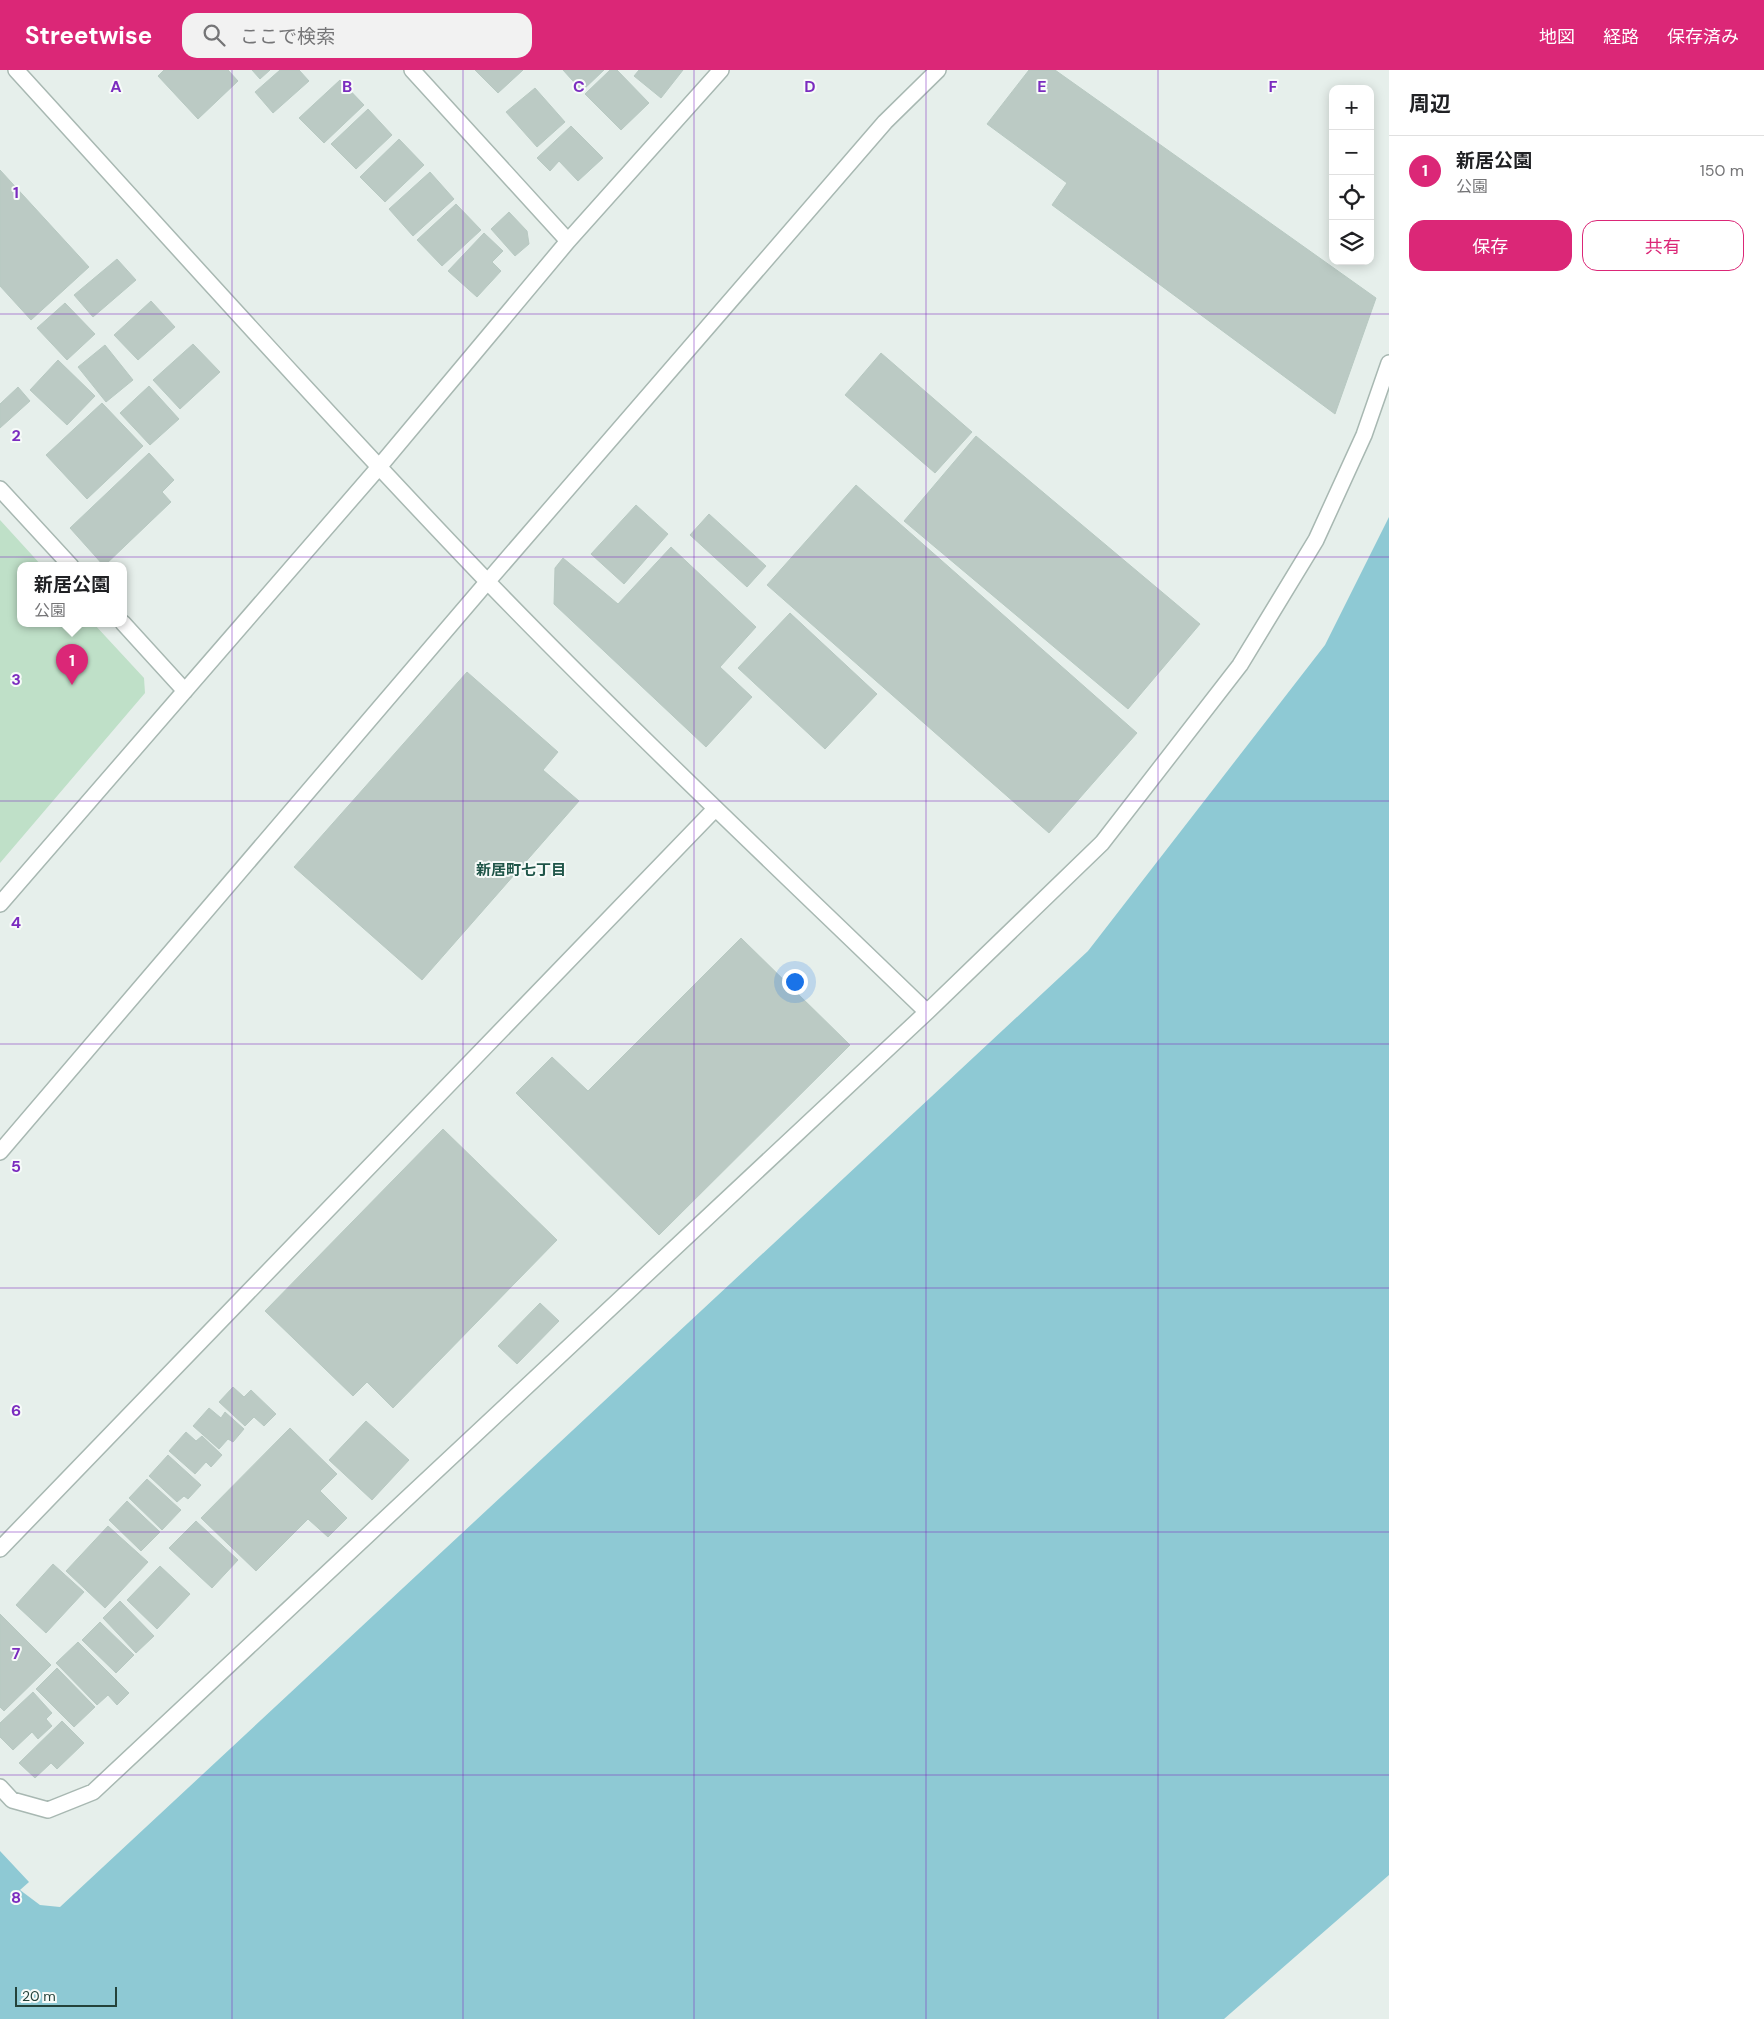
<!DOCTYPE html>
<html lang="ja">
<meta charset="utf-8">
<style>
:root{--surface:#fff;--page:#f2f2f2;--text:#202124;--muted:#757577;--line:#e0e0e0;--accent:#db2777}
body{margin:0;font-family:"DM Sans","Noto Sans JP",sans-serif;background:var(--page);color:var(--text)}
.controls{position:absolute;right:15px;top:15px;display:grid;overflow:hidden;border-radius:10px;box-shadow:0 2px 12px #0003}
.controls button{width:45px;height:45px;display:grid;place-items:center;padding:0;border:0;border-bottom:1px solid var(--line);background:var(--surface);color:var(--text);font:25px sans-serif}
.scale{position:absolute;left:15px;bottom:12px;width:102px;box-sizing:border-box;padding-left:5px;border:2px solid #24423a;border-top:0;font-size:14px;line-height:18px;white-space:nowrap;color:#24423a;-webkit-text-stroke:4px #f7fbf9;paint-order:stroke}
.you{position:absolute;left:794px;top:911px;width:18px;height:18px;margin:-12px;border:4px solid #fff;border-radius:50%;background:#1a73e8;box-shadow:0 0 0 8px #1a73e833}
.badge{display:grid;place-items:center;width:32px;height:32px;border-radius:50%;background:var(--accent);color:#fff;font-size:16px;font-weight:700}
.pin{position:absolute;translate:-50% -41px;filter:drop-shadow(0 1px 2px #0008)}
.pin::after{content:'';position:absolute;top:26px;width:18px;height:15px;background:inherit;clip-path:polygon(0 0,100% 0,50% 100%)}
.popup{position:absolute;left:17px;top:492px;width:110px;height:65px;box-sizing:border-box;display:grid;place-content:center;border-radius:10px;background:var(--surface);filter:drop-shadow(0 1px 4px #0005);font-size:16px;white-space:nowrap;color:var(--muted)}
.popup b{font-size:19px;color:var(--text)}
.popup::after{content:'';position:absolute;left:50%;top:100%;margin-left:-10px;border:10px solid transparent;border-top-color:var(--surface)}
.list{margin:0;padding:0;list-style:none}
h2{display:flex;justify-content:space-between;align-items:center;height:65px;margin:0;padding:0 20px;font-size:21px}
h2 small{font-size:16px;font-weight:400;color:var(--muted)}
.list li{display:grid;grid-template-columns:32px 1fr auto;gap:15px;align-items:center;box-sizing:border-box;height:70px;padding:0 20px;border-top:1px solid var(--line)}
.list b{display:block;font-size:19px;white-space:nowrap}
.list p{margin:0;font-size:16px;white-space:nowrap;color:var(--muted)}
.list em{font-size:16px;font-style:normal;color:var(--muted)}
.actions{display:flex;gap:10px;padding:15px 20px}
.actions a{flex:1;padding:11px 0;border:1px solid var(--accent);border-radius:15px;text-align:center;font-size:18px;color:var(--accent)}
.actions .main{background:var(--accent);color:#fff}
.icon{flex:none;width:28px;height:28px;fill:none;stroke:currentColor;stroke-width:2;stroke-linecap:round;stroke-linejoin:round}
.map{position:relative;flex:none;width:1389px;height:1949px;overflow:hidden}
header{display:flex;align-items:center;gap:30px;box-sizing:border-box;height:70px;padding:0 25px;background:var(--accent);color:#fff}
header strong{font-size:24px}
nav{display:flex;gap:28px;margin-inline-start:auto;font-size:18px}
.search{width:350px;height:45px;background:var(--page);display:flex;align-items:center;gap:12px;box-sizing:border-box;padding:0 18px;border-radius:15px;color:var(--muted);font-size:19px}
main{display:flex}
aside{flex:1;background:var(--surface)}
.map>svg:first-child{display:block}
</style>
<header>
<strong>Streetwise</strong>
<div class="search"><svg class="icon" aria-label="search" viewBox="0 0 24 24"><circle cx="10" cy="10" r="6"/><path d="M15 15l6 6"/></svg>ここで検索</div>
<nav><a>地図</a><a>経路</a><a>保存済み</a></nav>
</header>
<main>
<div class="map">
<svg width="1389" height="1949" viewBox="0 0 1389 1949">
<rect width="100%" height="100%" fill="#e6efeb"/>
<path fill="#bfe0c8" d="M0 450 42 496H21V554H94L144 608 145 623 0 793Z"/>
<path fill="#8ec9d4" d="M1389 447V1805L1224 1949H0V1781L29 1812 20 1820 40 1835 60 1837 1088 881 1325 575Z"/>
<path fill="#bbcac4" stroke="#b8c9c2" d="M164 0H228L238 11 198 49 158 6Z
M252 0H270L260 9Z
M280 0H299L309 11 273 43 255 22Z
M475 0H523L498 23Z
M563 0H604L582 21Z
M610 0H617L649 33 621 60 585 24Z
M639 0H683L661 28 634 6Z
M1029 0H1055L1376 228 1335 344 1052 135 1067 113 987 54Z
M340 10 364 35 324 73 299 48Z
M535 18 565 52 537 77 506 42Z
M368 39 392 65 356 99 331 74Z
M571 56 603 88 578 111 559 91 550 101 537 88Z
M399 69 424 95 385 132 360 107Z
M0 100 89 197 31 250 0 216Z
M430 102 454 129 413 166 389 139Z
M456 134 481 160 442 196 417 170Z
M509 142 527 161 529 174 515 186 491 159Z
M484 163 503 181 492 192 501 201 477 227 448 201Z
M117 189 136 210 93 247 74 225Z
M151 231 175 257 138 290 114 265Z
M65 233 95 264 67 290 37 258Z
M193 274 220 302 180 339 153 310Z
M105 275 133 310 106 332 78 297Z
M881 283 972 362 935 403 845 325Z
M58 290 95 326 67 355 30 320Z
M149 316 179 349 150 375 120 343Z
M18 317 30 331 0 358V334Z
M102 333 143 376 87 429 46 385Z
M976 366 1200 554 1128 639 904 451Z
M149 383 174 410 162 422 171 432 104 496 70 458Z
M856 415 1137 663 1049 763 767 515Z
M636 435 668 464 624 514 591 484Z
M709 444 766 496 747 517 690 465Z
M671 477 756 557 720 597 752 627 706 677 554 534 555 498 563 488 618 534Z
M790 543 877 624 825 679 738 598Z
M467 602 558 682 543 700 579 731 422 910 294 797Z
M741 868 850 975 659 1165 516 1023 552 987 588 1021Z
M443 1059 557 1170 393 1338 367 1312 353 1326 265 1241Z
M540 1233 559 1251 517 1294 498 1276Z
M233 1317 244 1327 251 1320 276 1344 264 1356 254 1347 245 1356 219 1332Z
M209 1338 221 1348 225 1342 244 1359 233 1372 228 1369 219 1379 193 1356Z
M366 1351 409 1390 372 1430 329 1390Z
M290 1358 337 1404 320 1421 347 1448 328 1467 308 1449 256 1501 201 1448Z
M186 1362 196 1371 202 1366 222 1385 211 1397 206 1392 195 1404 169 1381Z
M168 1385 201 1415 188 1429 184 1426 177 1432 149 1406Z
M147 1409 181 1440 162 1460 129 1428Z
M127 1431 160 1462 141 1481 109 1450Z
M196 1451 238 1490 212 1518 169 1478Z
M108 1456 148 1492 105 1538 66 1501Z
M53 1494 84 1522 46 1563 16 1535Z
M160 1496 190 1524 157 1559 127 1530Z
M120 1531 154 1566 136 1583 103 1548Z
M0 1544 51 1595 4 1641 0 1637Z
M100 1552 134 1585 116 1603 82 1570Z
M78 1572 129 1623 117 1635 108 1625 97 1635 56 1593Z
M57 1598 95 1637 74 1657 36 1619Z
M33 1622 52 1643 46 1649 52 1656 38 1669 32 1662 13 1680 0 1667V1653Z
M62 1651 84 1673 57 1699 51 1693 35 1708 19 1693Z"/>
<g fill="none" stroke-linecap="round" stroke-linejoin="round">
<defs>
<path id="minor" d="M16 0C171 170 325 342 485 509 628 657 779 799 927 942
M412 0 568 171
M0 419 71 496
M123 553 185 621
M0 834 379 397 568 171 721 0
M0 1082 488 511 885 52 938 0
M0 1479 715 739
M0 1717 12 1730 48 1740 93 1722 927 942 1102 773 1240 595 1316 470 1364 365 1389 293"/>
</defs>
<use href="#minor" stroke="#a8b8b2" stroke-width="18"/>
<use href="#minor" stroke="#fff" stroke-width="15"/>
</g>
<path fill="none" stroke="#7b2cbf" stroke-width="1" stroke-opacity="0.55" d="M232 0V1949M463 0V1949M694 0V1949M926 0V1949M1158 0V1949M0 244H1389M0 487H1389M0 731H1389M0 974H1389M0 1218H1389M0 1462H1389M0 1705H1389"/>
<g text-anchor="middle" dominant-baseline="central" stroke-width="4" stroke-linejoin="round" paint-order="stroke">
<g font-size="15" font-weight="bold" fill="#1f5548" stroke="#f7fbf9">
<text x="521" y="800">新居町七丁目</text>
</g>
</g>
<g font-size="16" text-anchor="middle" font-weight="bold" fill="#7b2cbf" stroke="#f7fbf9" stroke-width="4" stroke-linejoin="round" paint-order="stroke">
<text x="116" y="22">A</text>
<text x="347" y="22">B</text>
<text x="579" y="22">C</text>
<text x="810" y="22">D</text>
<text x="1042" y="22">E</text>
<text x="1273" y="22">F</text>
<text x="16" y="128">1</text>
<text x="16" y="371">2</text>
<text x="16" y="615">3</text>
<text x="16" y="858">4</text>
<text x="16" y="1102">5</text>
<text x="16" y="1346">6</text>
<text x="16" y="1589">7</text>
<text x="16" y="1833">8</text>
</g>
</svg>
<div class="controls">
<button>+</button>
<button>−</button>
<button><svg class="icon" aria-label="locate" viewBox="0 0 24 24"><circle cx="12" cy="12" r="6"/><path d="M12 2v4M12 18v4M2 12h4M18 12h4"/></svg></button>
<button><svg class="icon" aria-label="layers" viewBox="0 0 24 24"><path d="M12 4l9 5-9 5-9-5zM3 14l9 5 9-5"/></svg></button>
</div>
<div class="scale">20 m</div>
<div class="you"></div>
<div class="pin badge" style="left:72px;top:615px">1</div>
<div class="popup"><b>新居公園</b>公園</div>
</div>
<aside>
<h2>周辺<small></small></h2>
<ul class="list">
<li><span class="badge">1</span><div><b>新居公園</b><p>公園</p></div><em>150 m</em></li>
</ul>
<div class="actions"><a class="main">保存</a><a>共有</a></div>
</aside>
</main>
